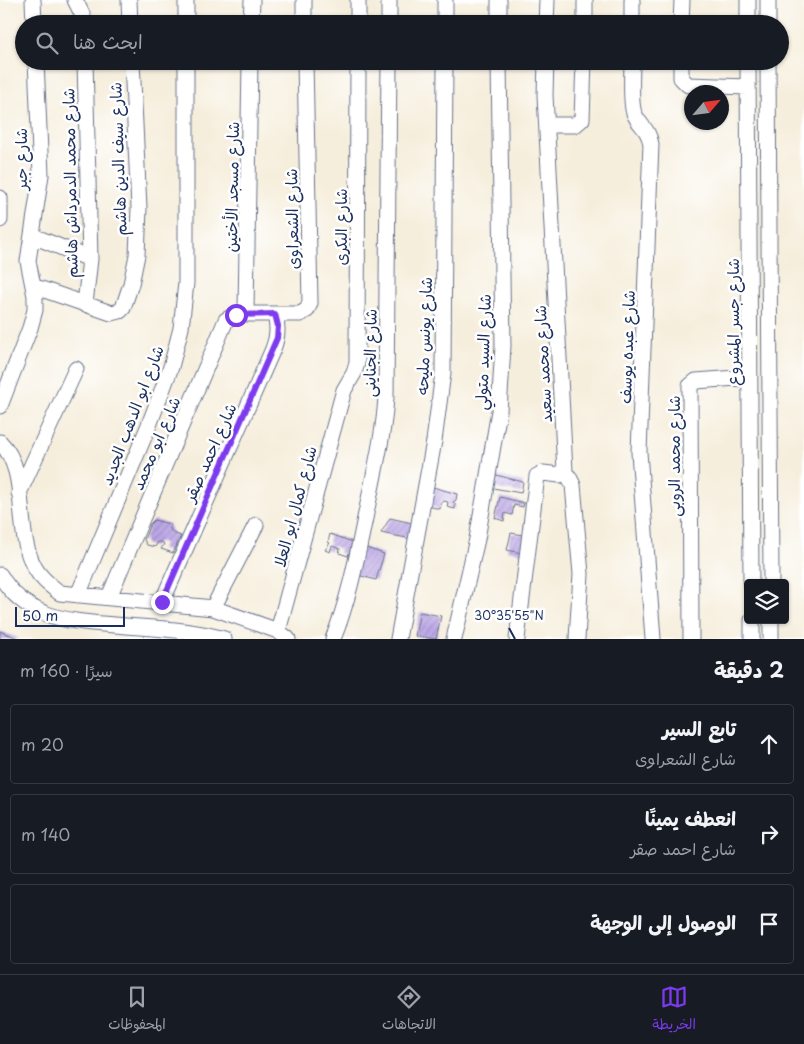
<!DOCTYPE html>
<html lang="ar">
<meta charset="utf-8">
<style>
:root{--surface:#171b24;--page:#242831;--text:#f1f3f6;--muted:#9ea1a6;--line:#363941;--accent:#7c3aed}
body{margin:0;font-family:"Playpen Sans","Playpen Sans Arabic",sans-serif;background:var(--page);color:var(--text);direction:rtl}
.controls{position:absolute;right:15px;bottom:15px;display:grid;overflow:hidden;border-radius:5px;box-shadow:0 1px 4px #0004}
.controls button{width:45px;height:45px;display:grid;place-items:center;padding:0;border:0;border-bottom:1px solid var(--line);background:var(--surface);color:var(--text);font:25px sans-serif}
.compass{position:absolute;left:684px;top:85px;width:45px;height:45px;border-radius:50%;background:var(--surface);box-shadow:0 1px 4px #0004;rotate:62deg}
.scale{position:absolute;left:15px;bottom:12px;width:110px;box-sizing:border-box;padding-left:5px;border:2px solid #1b2f5e;border-top:0;font-size:14px;line-height:18px;white-space:nowrap;color:#1b2f5e;-webkit-text-stroke:4px #fff;paint-order:stroke}
.stop{position:absolute;width:15px;height:15px;margin:-11px;border:4px solid #7c3aed;border-radius:50%;background:#fff}
.stop.end{background:#7c3aed;border-color:#fff;box-shadow:0 1px 5px #0008}
.list{margin:0;padding:0;list-style:none}
h2{display:flex;justify-content:space-between;align-items:center;height:65px;margin:0;padding:0 20px;font-size:21px}
h2 small{font-size:16px;font-weight:400;color:var(--muted)}
.list li{display:grid;grid-template-columns:32px 1fr auto;gap:15px;align-items:center;box-sizing:border-box;height:80px;margin:0 10px 10px;padding:0 10px;border:1px solid var(--line);border-radius:5px}
.list b{display:block;font-size:19px;white-space:nowrap}
.list p{margin:0;font-size:16px;white-space:nowrap;color:var(--muted)}
.list em{font-size:16px;font-style:normal;color:var(--muted)}
.icon{flex:none;width:28px;height:28px;fill:none;stroke:currentColor;stroke-width:2;stroke-linecap:round;stroke-linejoin:round}
.map{position:relative;flex:none;width:804px;height:639px;overflow:hidden;direction:ltr}
.search{position:absolute;background:var(--surface);box-shadow:0 1px 4px #0004;left:15px;right:15px;top:15px;height:55px;display:flex;align-items:center;gap:12px;box-sizing:border-box;padding:0 18px;border-radius:28px;color:var(--muted);font-size:19px}
.sheet{height:335px;background:var(--surface)}
nav{display:flex;justify-content:space-around;align-items:center;box-sizing:border-box;height:70px;border-top:1px solid var(--line);background:var(--surface);font-size:14px;color:var(--muted)}
nav a{display:grid;justify-items:center;gap:2px}
nav .on{color:var(--accent)}
.map>svg:first-child{display:block}
</style>
<div class="map">
<svg width="804" height="639" viewBox="0 0 804 639">
<defs>
<pattern id="building-hatch" width="6" height="6" patternUnits="userSpaceOnUse" patternTransform="scale(1.25)"><rect width="6" height="6" fill="#b9a2e6"/><path d="M-1 1l2-2M0 6l6-6M5 7l2-2" fill="none" stroke="#9684be"/></pattern>
</defs>
<rect width="100%" height="100%" fill="#fff"/>
<filter id="ink" filterUnits="userSpaceOnUse"><feTurbulence type="fractalNoise" baseFrequency=".02" numOctaves="2"/><feDisplacementMap in="SourceGraphic" scale="10" xChannelSelector="R" yChannelSelector="G"/><feConvolveMatrix kernelMatrix="1 2 1 2 8 2 1 2 1" color-interpolation-filters="sRGB"/></filter>
<filter id="wash" filterUnits="userSpaceOnUse"><feTurbulence type="fractalNoise" baseFrequency=".0096" numOctaves="4" result="noise"/><feDisplacementMap in="SourceGraphic" scale="20" xChannelSelector="R" yChannelSelector="G"/><feGaussianBlur stdDeviation="1.12" result="paint"/><feColorMatrix in="noise" values="0 0 0 0 0 0 0 0 0 0 0 0 0 0 0 0 0 1.4 0 .05"/><feComposite in="paint" operator="in"/></filter>
<g filter="url(#wash)">
<rect width="100%" height="100%" fill="#f6eedc"/>
<g id="blocks">
<path fill="url(#building-hatch)" d="M496 475 523 482 521 493 493 488Z
M433 487 457 494 456 500 453 502 455 504V509L447 507 448 502 444 501 441 503 440 509 428 506Z
M500 497 524 503 523 507 514 505 512 515 505 513 504 521 495 518Z
M390 518 416 524 412 539 381 533Z
M154 520 170 524V529L173 533 181 536 173 553 161 549 164 544 162 542H158L155 547 147 545 144 540 150 524Z
M511 533 529 536 526 554 507 550Z
M330 534 353 542 348 556 339 553 340 549 332 546 330 552 325 550 330 543 328 542Z
M363 547 384 554 376 580 354 574Z
M420 612 441 616 436 639 415 636Z
M0 631 20 639H0Z"/>
</g>
</g>
<g filter="url(#ink)">
<use href="#blocks" fill-opacity="0" stroke="#68728a" stroke-width="1"/>
<g fill="none" stroke-linecap="round" stroke-linejoin="round">
<defs>
<path id="minor" d="M33 0 34 24
M75 0 83 16 84 24
M129 0 130 24
M186 0V24
M304 0V24
M499 0V24
M632 0V24
M768 0V24
M251 24 252 0
M358 24V0
M389 24V0
M445 24V0
M546 24 547 0
M585 24V0
M681 24 682 0
M748 24V0
M85 61 90 259 85 304
M632 61C632 74 630 103 634 113 639 126 648 127 651 144L639 452 653 639
M681 61V78L688 85 748 87
M748 61 751 583
M768 61 771 583
M547 125H575L582 119 584 61
M0 198V220
M33 236 90 259
M33 286 111 313 120 311 123 308 131 284 137 255 139 208 132 61
M244 314 246 310 250 61
M0 406 30 328 35 310V296L28 261 41 175 36 61
M0 442C31 473 13 531 35 568 41 579 51 586 60 593L213 608 278 631 288 639
M564 473 569 477 573 485 581 574 577 639
M19 493 76 369
M0 575C25 619 69 621 114 625 149 628 190 629 224 639
M78 595 149 425 171 367 181 328 186 283V61
M109 597 226 320 235 315 244 314H300L307 310 310 303 305 61
M162 602 273 349C278 336 278 327 275 314
M213 608 256 525
M752 620V639
M771 620V639
M278 631 344 390 354 373 357 363 358 61
M333 639C351 594 359 546 369 499 376 465 384 432 386 397L389 61
M398 639 434 441 443 373 445 61
M454 639 477 539 499 411 503 346 499 61
M517 639 537 476 543 473 560 475 565 471 545 95 546 61
M691 639 690 386 696 381 750 377"/>
</defs>
<use href="#minor" stroke="#68728a" stroke-width="17"/>
<use href="#minor" stroke="#fff" stroke-width="15"/>
</g>
</g>
<g fill="none" stroke-linecap="round" stroke-linejoin="round" filter="url(#ink)">
<path stroke="#7c3aed" stroke-width="6" d="M162 602 277 338 278 326 275 314 236 315"/>
</g>
<path fill="none" stroke="#1b2f5e" stroke-width="2" d="M509 628 515 639"/>
<g text-anchor="middle" dominant-baseline="central" stroke-width="5" stroke-linejoin="round" paint-order="stroke">
<g font-size="16" fill="#1b2f5e" stroke="#fff">
<text transform="translate(20 159) rotate(-90)">شارع جبر</text>
<text transform="translate(117 159) rotate(-92)">شارع سيف الدين هاشم</text>
<text transform="translate(69 183) rotate(-91)">شارع محمد الدمرداش هاشم</text>
<text transform="translate(231 187) rotate(-89)">شارع مسجد الأختين</text>
<text transform="translate(291 219) rotate(-91)">شارع الشعراوى</text>
<text transform="translate(340 227) rotate(-90)">شارع البكرى</text>
<text transform="translate(732 322) rotate(-90)">شارع جسر المشروع</text>
<text transform="translate(423 336) rotate(-88)">شارع يونس مليحه</text>
<text transform="translate(626 347) rotate(-88)">شارع عبده يوسف</text>
<text transform="translate(482 352) rotate(-88)">شارع السيد متولي</text>
<text transform="translate(369 353) rotate(-89)">شارع الجناينى</text>
<text transform="translate(542 364) rotate(-93)">شارع محمد سعيد</text>
<text transform="translate(131 415) rotate(-69)">شارع ابو الدهب الجديد</text>
<text transform="translate(155 443) rotate(-67)">شارع ابو محمد</text>
<text transform="translate(209 452) rotate(-66)">شارع احمد صقر</text>
<text transform="translate(673 456) rotate(-90)">شارع محمد الروبى</text>
<text transform="translate(294 506) rotate(-75)">شارع كمال ابو العلا</text>
</g>
</g>
<g font-size="12" text-anchor="middle" fill="#1b2f5e" stroke="#fff" stroke-width="5" stroke-linejoin="round" paint-order="stroke">
<text x="509" y="620">30°35'55"N</text>
</g>
</svg>
<div class="controls">
<button><svg class="icon" aria-label="layers" viewBox="0 0 24 24"><path d="M12 4l9 5-9 5-9-5zM3 14l9 5 9-5"/></svg></button>
</div>
<svg class="compass" viewBox="-18 -18 36 36"><path d="M0-13l5 13h-10z" fill="#e53935"/><path d="M0 13l5-13h-10z" fill="#9ea1a6"/></svg>
<div class="scale">50 m</div>
<div class="stop" style="left:236px;top:315px"></div>
<div class="stop end" style="left:162px;top:602px"></div>
<div class="search"><svg class="icon" aria-label="search" viewBox="0 0 24 24"><circle cx="10" cy="10" r="6"/><path d="M15 15l6 6"/></svg>ابحث هنا</div>
</div>
<section class="sheet">
<h2>2 دقيقة<small>سيرًا · 160 m</small></h2>
<ul class="list">
<li><svg class="icon" aria-label="ahead" viewBox="0 0 24 24"><path d="M12 20V5M6 11l6-6 6 6"/></svg><div><b>تابع السير</b><p>شارع الشعراوى</p></div><em>20 m</em></li>
<li><svg class="icon" aria-label="right" viewBox="0 0 24 24"><path d="M7 20v-9h11M14 6l5 5-5 5"/></svg><div><b>انعطف يمينًا</b><p>شارع احمد صقر</p></div><em>140 m</em></li>
<li><svg class="icon" aria-label="arrive" viewBox="0 0 24 24"><path d="M6 21V4h12l-3 4 3 4H6"/></svg><div><b>الوصول إلى الوجهة</b></div></li>
</ul>
</section>
<nav>
<a class="on"><svg class="icon" aria-label="map" viewBox="0 0 24 24"><path d="M3 6l6-2 6 2 6-2v14l-6 2-6-2-6 2zM9 4v14M15 6v14"/></svg>الخريطة</a>
<a><svg class="icon" aria-label="directions" viewBox="0 0 24 24"><path d="M12 3l9 9-9 9-9-9zM9 14v-3h6M13 9l2 2-2 2"/></svg>الاتجاهات</a>
<a><svg class="icon" aria-label="saved" viewBox="0 0 24 24"><path d="M7 4h10v16l-5-4-5 4z"/></svg>المحفوظات</a>
</nav>
